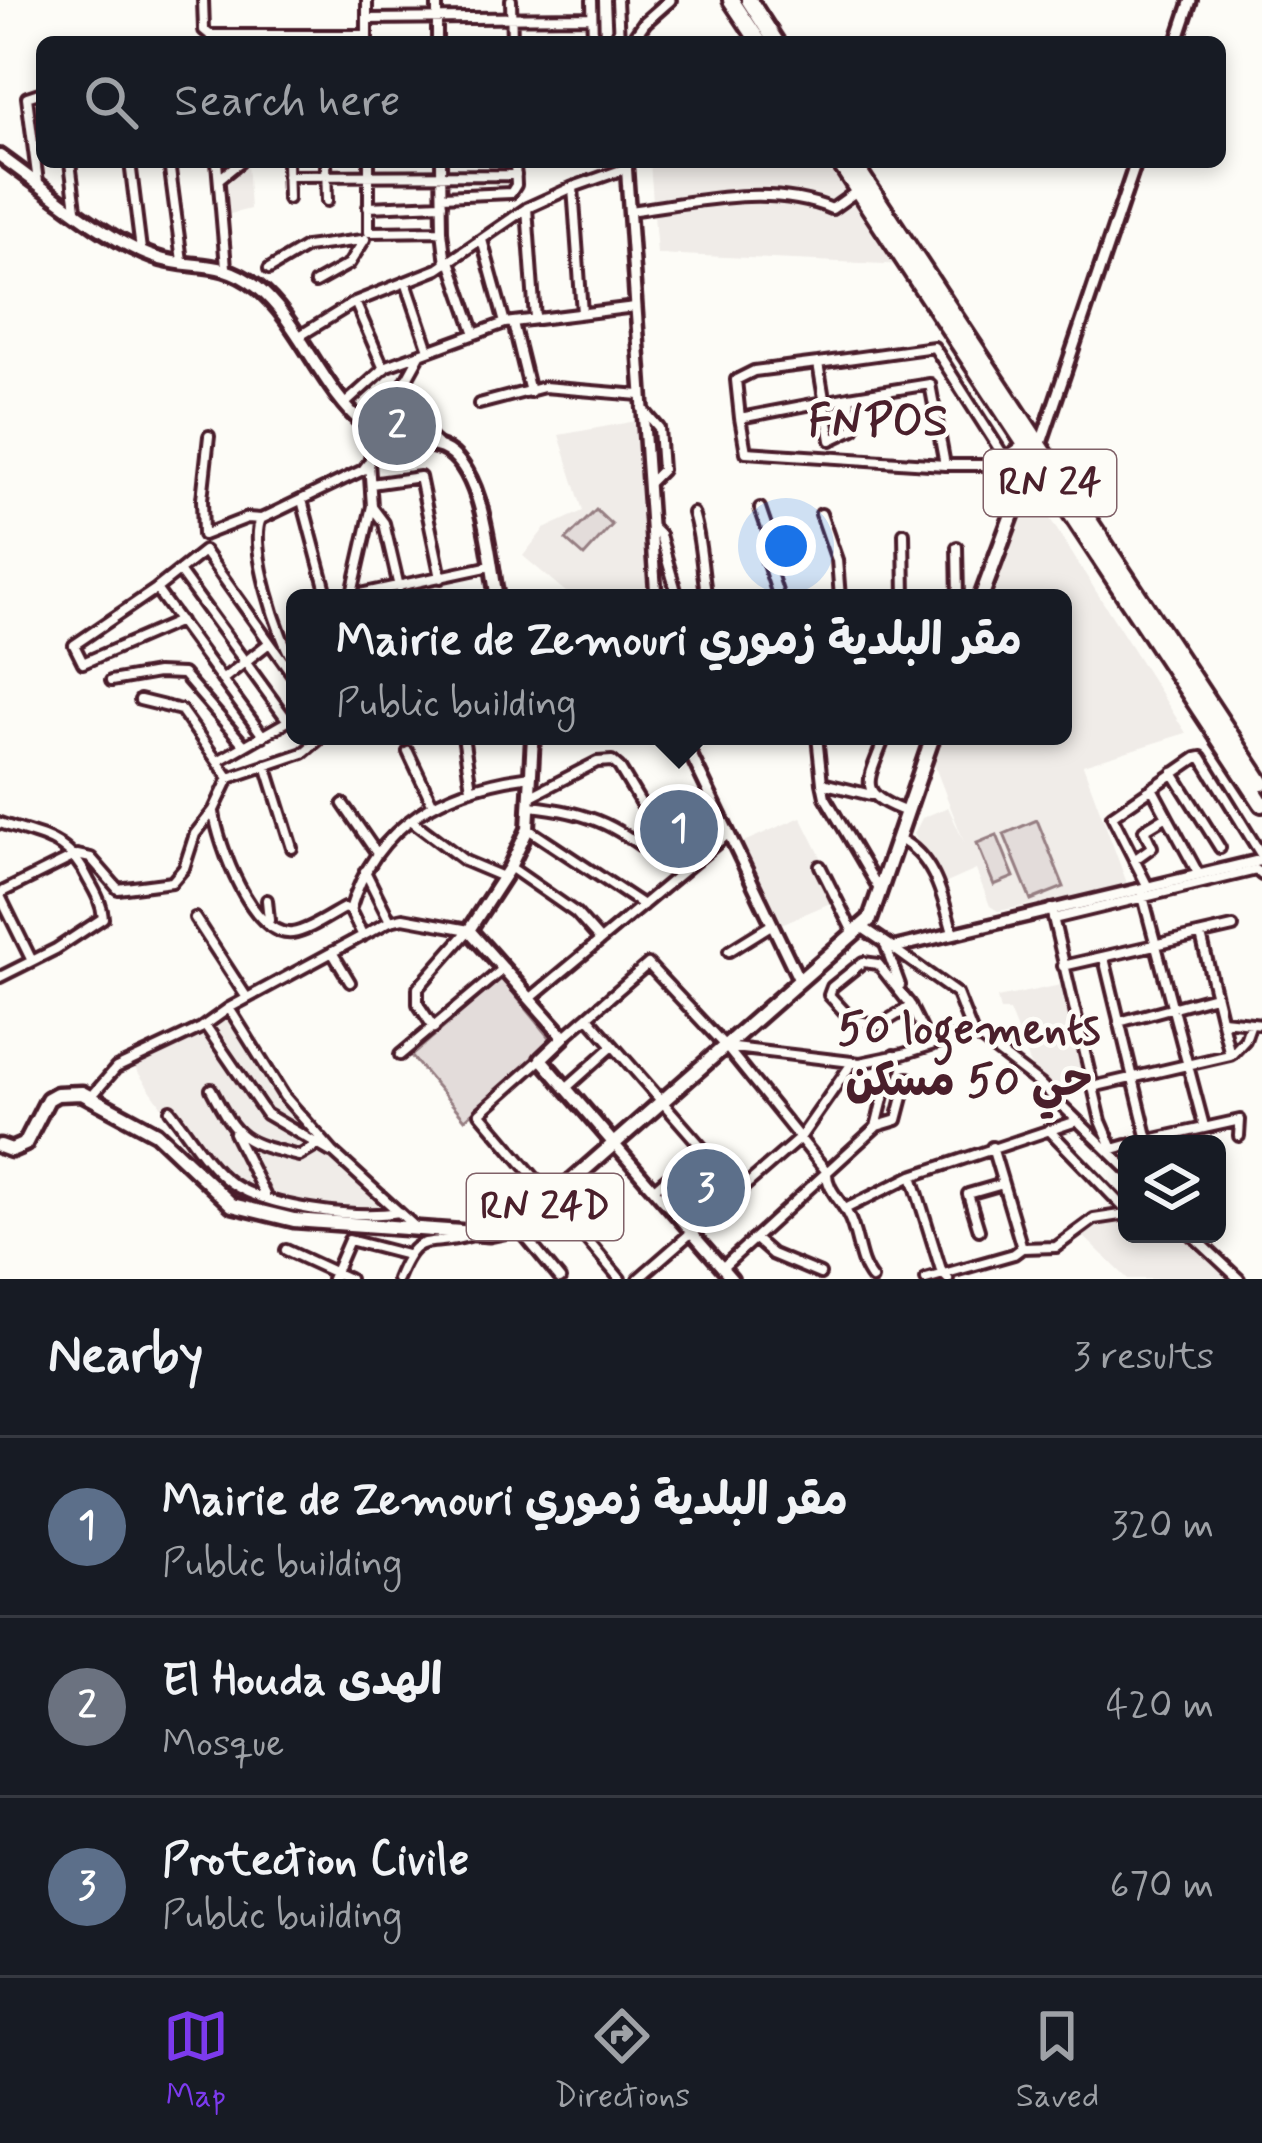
<!DOCTYPE html>
<meta charset="utf-8">
<style>
:root{--surface:#171b24;--page:#242831;--text:#f1f3f6;--muted:#9ea1a6;--line:#363941;--accent:#7c3aed}
body{margin:0;font-family:Mynerve,"Playpen Sans Arabic",sans-serif;background:var(--page);color:var(--text)}
.controls{position:absolute;right:36px;bottom:36px;display:grid;overflow:hidden;border-radius:18px;box-shadow:0 6px 18px #0003}
.controls button{width:108px;height:108px;display:grid;place-items:center;padding:0;border:0;border-bottom:3px solid var(--line);background:var(--surface);color:var(--text);font:60px sans-serif}
.you{position:absolute;left:786px;top:546px;width:42px;height:42px;margin:-30px;border:9px solid #fff;border-radius:50%;background:#1a73e8;box-shadow:0 0 0 18px #1a73e833}
.badge{display:grid;place-items:center;width:78px;height:78px;border-radius:50%;background:var(--accent);color:#fff;font-size:39px;font-weight:700}
.pin{position:absolute;translate:-50% -50%;border:6px solid #fff;box-shadow:0 3px 12px #0006}
.popup{position:absolute;left:286px;top:589px;width:786px;height:156px;box-sizing:border-box;display:grid;place-content:center;border-radius:18px;background:var(--surface);filter:drop-shadow(0 3px 9px #0005);font-size:39px;white-space:nowrap;color:var(--muted)}
.popup b{font-size:45px;color:var(--text)}
.popup::after{content:'';position:absolute;left:50%;top:100%;margin-left:-24px;border:24px solid transparent;border-top-color:var(--surface)}
.list{margin:0;padding:0;list-style:none}
h2{display:flex;justify-content:space-between;align-items:center;height:156px;margin:0;padding:0 48px;font-size:51px}
h2 small{font-size:39px;font-weight:400;color:var(--muted)}
.list li{display:grid;grid-template-columns:78px 1fr auto;gap:36px;align-items:center;box-sizing:border-box;height:180px;padding:0 48px;border-top:3px solid var(--line)}
.list b{display:block;font-size:45px;white-space:nowrap}
.list p{margin:0;font-size:39px;white-space:nowrap;color:var(--muted)}
.list em{font-size:39px;font-style:normal;color:var(--muted)}
.icon{flex:none;width:66px;height:66px;fill:none;stroke:currentColor;stroke-width:2;stroke-linecap:round;stroke-linejoin:round}
.map{position:relative;flex:none;width:1262px;height:1279px;overflow:hidden}
.search{position:absolute;background:var(--surface);box-shadow:0 6px 18px #0003;left:36px;right:36px;top:36px;height:132px;display:flex;align-items:center;gap:30px;box-sizing:border-box;padding:0 42px;border-radius:18px;color:var(--muted);font-size:45px}
.sheet{height:696px;background:var(--surface)}
nav{display:flex;justify-content:space-around;align-items:center;box-sizing:border-box;height:168px;border-top:3px solid var(--line);background:var(--surface);font-size:33px;color:var(--muted)}
nav a{display:grid;justify-items:center;gap:6px}
nav .on{color:var(--accent)}
.map>svg:first-child{display:block}
</style>
<div class="map">
<svg width="1262" height="1279" viewBox="0 0 1262 1279">
<rect width="100%" height="100%" fill="#fdfcf7"/>
<filter id="ink" filterUnits="userSpaceOnUse"><feTurbulence type="fractalNoise" baseFrequency=".00833" numOctaves="2"/><feDisplacementMap in="SourceGraphic" scale="24" xChannelSelector="R" yChannelSelector="G"/><feConvolveMatrix kernelMatrix="1 2 1 2 8 2 1 2 1" color-interpolation-filters="sRGB"/></filter>
<g filter="url(#ink)">
<path fill="#f0ece8" d="M240 162H247L250 209 222 216 219 179Z
M650 162H839L907 265 657 254Z
M642 420 656 598H573L523 556 544 529 583 511 559 435Z
M1028 484 1186 733 1083 765 1128 886 998 911 990 906 976 870 942 885 914 834 922 818 948 807 964 842 932 759 940 736H1063V598H988Z
M801 817 825 865 821 866 835 901 772 928 734 846Z
M1066 984 1091 1083 1060 1089 1037 1080 1009 1011H1000L997 998Z
M229 1008 284 1096 333 1153 400 1212 362 1218 289 1208 231 1188 186 1141 130 1061 201 1028Z
M1127 1214V1234H1191L1239 1279H1128L1078 1231 1094 1219Z"/>
<path fill="#e3dcda" stroke="#967e82" stroke-width="3" d="M596 510 612 525 584 556 566 540Z
M1037 820 1064 887 1031 900 1004 834Z
M997 835 1014 877 994 885 977 843Z
M501 978 553 1041 465 1119 411 1056Z"/>
<g fill="none" stroke-linecap="round" stroke-linejoin="round">
<defs>
<path id="minor" d="M203 0 204 30 210 35H367
M367 0V42
M437 0V42
M511 0 512 42
M592 0 593 42
M617 0 619 42
M367 19 592 17
M209 42H328
M70 162 76 209
M130 162 141 250
M169 162 182 261
M217 162 226 267
M287 162 288 199
M326 162 327 201
M369 162V232L442 231 441 162
M287 176 516 175
M219 179 240 162
M38 182 27 97 42 92
M573 187 627 168
M442 196 511 193 516 185 515 162
M368 207 442 204
M527 208 535 319
M629 211C694 202 770 183 832 209L857 191
M442 231 446 264
M482 240 505 323
M450 261 475 334
M269 269 306 247 362 240
M406 282 429 350
M315 283 349 264 365 239
M355 302 384 369
M513 323 530 392
M298 337 355 302 438 269 527 208 573 187 582 313
M420 355 393 404 437 444
M849 397 740 418 746 452 945 465
M346 403 387 366 505 323 635 307
M479 404 544 387 640 395
M642 408 659 428 662 470 649 483
M740 418 736 380 754 371 818 363
M209 436 202 499 203 535 247 518 261 519
M1005 458 934 347 818 363 831 440 854 429 849 397 930 384 945 465H995L1023 445
M371 484 420 477 441 578
M302 500 328 598
M372 507 384 523 399 587
M760 508 772 543 766 558 779 598
M693 513C702 542 701 568 707 598
M821 514 837 560 840 598
M652 527 660 535 678 598
M904 533 905 598
M957 547 958 598
M179 571 288 721
M156 589 263 736
M351 596 491 566
M351 598 372 506 369 462 377 432
M180 621 83 663 74 645 156 589 204 551 295 678
M295 664C279 640 248 545 261 519L363 470 369 462
M222 680 269 643
M111 681 157 673 183 674 244 745
M140 700 181 710 229 778
M463 736 471 788
M817 736 822 783 871 795
M885 736C869 782 853 792 907 812
M408 752 432 803
M218 761 295 717
M266 765 292 848
M1173 773 1220 848
M822 783 825 797 880 891
M531 796 597 762 612 761 619 767 681 870
M343 804 376 852
M530 806C602 813 621 831 678 873
M214 812C218 844 252 937 292 933 308 931 329 916 344 908L350 910
M1167 816 1199 875
M412 821 465 861 503 877
M0 823C43 838 68 837 89 881 96 893 102 904 103 918L56 949 0 977
M528 829 643 905
M899 839C935 857 943 898 953 933
M1134 860 1152 847 1144 830 1167 816 1152 788
M820 866 854 934
M510 867 576 913 600 940
M365 871 390 921
M1148 887 1112 816 1196 758 1201 757 1262 856
M1141 889 1204 1126
M0 893 77 855 91 858 118 889 172 882 184 868 195 834 214 810 229 778 303 753 323 736
M0 896 32 961
M267 900 269 920
M1051 909 1101 1121 1113 1149 1127 1145
M195 918 247 998
M1053 919 1256 870 1262 875
M363 936 350 910C376 823 445 787 531 776
M885 944 900 985
M894 949 957 994 972 1032 1040 1084 1127 1169
M729 951 771 925
M332 952 350 982
M1104 958 1148 1140
M863 962 878 964 911 1006 880 1025 852 1020 829 995 832 987Z
M1063 966 1233 927
M531 998 728 834
M909 1003 930 1045
M229 1008 284 1096 333 1152 415 1227
M589 1018 740 1191
M1222 1020 1262 1024
M1119 1022 1215 996
M205 1025 266 1114 331 1152
M564 1037 648 964 726 1047 860 1063 903 1054 972 1032
M1232 1054 1245 1040 1251 1023
M400 1055 504 968
M541 1059 480 1113 620 1279
M1092 1087 1230 1055 1201 935
M566 1088 613 1046
M211 1089C238 1141 242 1142 299 1156L316 1146
M91 1097 116 1068 201 1028 229 1008 390 921 403 918 469 930 418 988V1004L434 1028
M170 1110C188 1133 207 1166 231 1183 268 1208 356 1219 399 1212
M877 1126 897 1120 908 1078
M1049 1130 1127 1211
M234 1133 265 1195
M1132 1144 1240 1120 1239 1136
M912 1176 942 1273 948 1279
M654 1189 702 1148
M845 1209 912 1176 1077 1121
M518 1228 560 1279
M979 1230 968 1194 1003 1184
M1191 1234 1239 1279
M755 1239 772 1254 820 1274
M1022 1248 1056 1247 1094 1219 1127 1214
M286 1250 349 1279
M722 1268 827 1172 727 1048
M332 1279 349 1240 407 1255
M397 1279C418 1228 424 1249 469 1236
M638 1279 800 1138 852 1063
M872 1279C857 1261 859 1235 848 1215 841 1200 826 1189 827 1172L876 1127 894 1055
M926 1279 1014 1254 1022 1248 992 1147"/>
<path id="tertiary" d="M631 42 645 22 670 0
M1177 42 1191 0
M626 162 656 598
M1040 446 1136 162
M682 736 799 980
M862 927 893 948 1262 860
M615 1145 732 1279"/>
<path id="secondary" d="M0 156C43 186 105 240 154 257 193 271 218 257 257 287 298 319 324 393 365 425 396 450 416 437 442 448 484 466 489 557 497 598
M533 736 528 829 510 867 469 930 564 1037 541 1059 615 1145"/>
<path id="primary" d="M981 598 1035 453
M0 1146 11 1150 25 1144 48 1099 57 1094 82 1093 156 1133 232 1205 294 1220 489 1234 518 1228 870 919 933 736"/>
<path id="trunk" d="M731 0 759 42
M749 0 776 42
M839 162 1262 804
M853 162 1262 783"/>
</defs>
<use href="#minor" stroke="#4a1f2b" stroke-width="16"/>
<use href="#tertiary" stroke="#4a1f2b" stroke-width="18"/>
<use href="#secondary" stroke="#4a1f2b" stroke-width="20"/>
<use href="#primary" stroke="#4a1f2b" stroke-width="21"/>
<use href="#trunk" stroke="#4a1f2b" stroke-width="22"/>
<use href="#minor" stroke="#fdfcf7" stroke-width="8"/>
<use href="#tertiary" stroke="#fdfcf7" stroke-width="9"/>
<use href="#secondary" stroke="#fdfcf7" stroke-width="10"/>
<use href="#primary" stroke="#fdfcf7" stroke-width="12"/>
<use href="#trunk" stroke="#fdfcf7" stroke-width="14"/>
</g>
</g>
<g text-anchor="middle" dominant-baseline="central" stroke-width="9" stroke-linejoin="round" paint-order="stroke">
<g fill="#fdfcf7" stroke="#806168" stroke-width="3">
<rect x="984" y="450" width="132" height="66" rx="9"/>
<rect x="467" y="1174" width="156" height="66" rx="9"/>
</g>
<g font-size="39" font-weight="bold" fill="#4a1f2b">
<text x="1050" y="483">RN 24</text>
<text x="545" y="1207">RN 24D</text>
</g>
<g font-size="45" font-weight="bold" fill="#4a1f2b" stroke="#fdfcf7">
<text x="878" y="422">FNPOS</text>
<text x="969" y="1030">50 logements<tspan x="969" dy="52">حي 50 مسكن</tspan></text>
</g>
</g>
</svg>
<div class="controls">
<button><svg class="icon" aria-label="layers" viewBox="0 0 24 24"><path d="M12 4l9 5-9 5-9-5zM3 14l9 5 9-5"/></svg></button>
</div>
<div class="you"></div>
<div class="pin badge" style="left:679px;top:829px;background:#5c6f8a">1</div>
<div class="popup"><b>Mairie de Zemouri مقر البلدية زموري</b>Public building</div>
<div class="pin badge" style="left:397px;top:426px;background:#6b7280">2</div>
<div class="pin badge" style="left:706px;top:1188px;background:#5c6f8a">3</div>
<div class="search"><svg class="icon" aria-label="search" viewBox="0 0 24 24"><circle cx="10" cy="10" r="6"/><path d="M15 15l6 6"/></svg>Search here</div>
</div>
<section class="sheet">
<h2>Nearby<small>3 results</small></h2>
<ul class="list">
<li><span class="badge" style="background:#5c6f8a">1</span><div><b>Mairie de Zemouri مقر البلدية زموري</b><p>Public building</p></div><em>320 m</em></li>
<li><span class="badge" style="background:#6b7280">2</span><div><b>El Houda الهدى</b><p>Mosque</p></div><em>420 m</em></li>
<li><span class="badge" style="background:#5c6f8a">3</span><div><b>Protection Civile</b><p>Public building</p></div><em>670 m</em></li>
</ul>
</section>
<nav>
<a class="on"><svg class="icon" aria-label="map" viewBox="0 0 24 24"><path d="M3 6l6-2 6 2 6-2v14l-6 2-6-2-6 2zM9 4v14M15 6v14"/></svg>Map</a>
<a><svg class="icon" aria-label="directions" viewBox="0 0 24 24"><path d="M12 3l9 9-9 9-9-9zM9 14v-3h6M13 9l2 2-2 2"/></svg>Directions</a>
<a><svg class="icon" aria-label="saved" viewBox="0 0 24 24"><path d="M7 4h10v16l-5-4-5 4z"/></svg>Saved</a>
</nav>
